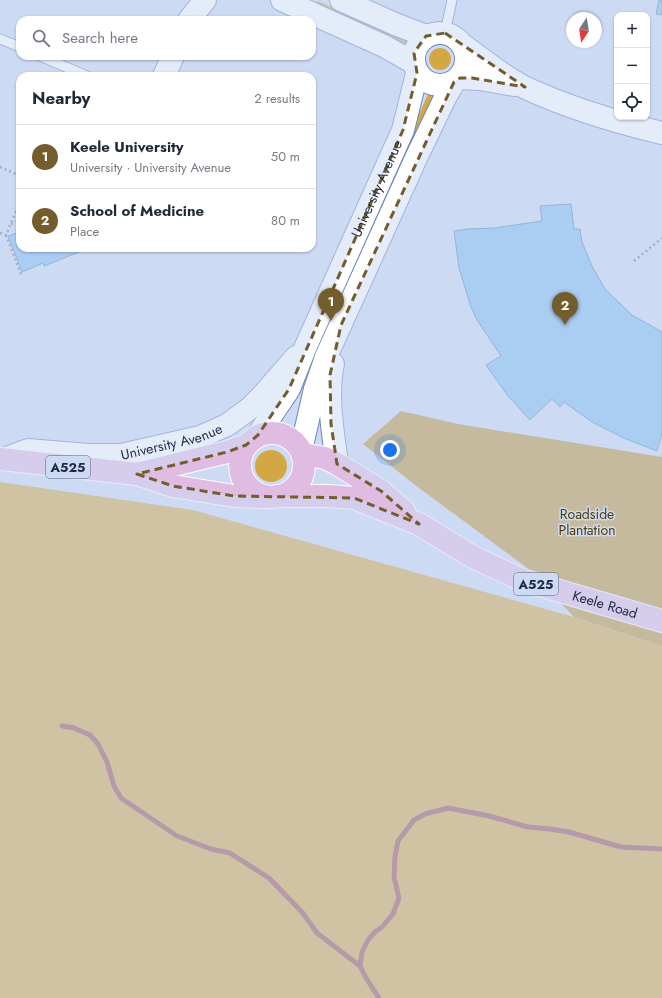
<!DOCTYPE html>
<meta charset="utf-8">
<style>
:root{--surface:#fff;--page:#f2f2f3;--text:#1f2937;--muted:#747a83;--line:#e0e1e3;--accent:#735d2d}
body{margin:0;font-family:Jost,sans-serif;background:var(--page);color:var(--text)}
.controls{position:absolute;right:12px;top:12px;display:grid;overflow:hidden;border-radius:8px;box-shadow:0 1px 3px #0004}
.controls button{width:36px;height:36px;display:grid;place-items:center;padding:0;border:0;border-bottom:1px solid var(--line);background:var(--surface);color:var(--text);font:20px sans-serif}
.compass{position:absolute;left:566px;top:12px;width:36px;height:36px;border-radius:50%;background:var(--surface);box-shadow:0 1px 3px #0004;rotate:192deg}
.you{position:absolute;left:390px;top:450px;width:14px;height:14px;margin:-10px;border:3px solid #fff;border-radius:50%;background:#1a73e8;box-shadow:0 0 0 6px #1a73e833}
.badge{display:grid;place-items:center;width:26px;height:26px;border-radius:50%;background:var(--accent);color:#fff;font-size:13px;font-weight:700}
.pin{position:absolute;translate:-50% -33px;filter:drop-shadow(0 1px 2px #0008)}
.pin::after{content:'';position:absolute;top:21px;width:14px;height:12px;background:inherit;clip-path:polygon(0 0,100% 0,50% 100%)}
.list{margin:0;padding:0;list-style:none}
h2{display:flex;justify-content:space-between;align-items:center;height:52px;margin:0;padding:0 16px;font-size:17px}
h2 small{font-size:13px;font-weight:400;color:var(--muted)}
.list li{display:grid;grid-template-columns:26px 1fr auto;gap:12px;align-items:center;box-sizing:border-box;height:64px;padding:0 16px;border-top:1px solid var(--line)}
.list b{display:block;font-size:15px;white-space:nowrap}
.list p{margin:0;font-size:13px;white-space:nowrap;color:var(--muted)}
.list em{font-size:13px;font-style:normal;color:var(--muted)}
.icon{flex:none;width:22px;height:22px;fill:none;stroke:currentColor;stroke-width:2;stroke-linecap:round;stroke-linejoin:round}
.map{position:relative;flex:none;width:662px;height:998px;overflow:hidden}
.search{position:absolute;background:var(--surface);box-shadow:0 1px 3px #0004;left:16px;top:16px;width:300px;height:44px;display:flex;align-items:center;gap:10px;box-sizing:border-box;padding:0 14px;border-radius:12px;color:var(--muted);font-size:15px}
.panel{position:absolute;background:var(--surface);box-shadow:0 1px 3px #0004;left:16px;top:72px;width:300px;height:180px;border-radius:12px}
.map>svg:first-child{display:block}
</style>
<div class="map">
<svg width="662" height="998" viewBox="0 0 662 998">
<rect width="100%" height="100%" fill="#cddaf4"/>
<path fill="#d3a744" d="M318 1 402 37 410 38 405 48 316 5Z
M429 59a11 11 0 1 1 22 0a11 11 0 1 1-22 0Z
M428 94 435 96 395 184 389 182Z
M255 466a16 16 0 1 1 32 0a16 16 0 1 1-32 0Z
M0 482 193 510 574 617 662 646V998H0Z"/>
<path fill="#ba9234" d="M401 411 458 424 662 457V646L574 617 526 567 419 488 363 444Z"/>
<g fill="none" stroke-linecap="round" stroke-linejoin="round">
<path stroke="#9a4c50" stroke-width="5" d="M62 726 74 728 90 735 98 744 107 762 114 786 121 798 177 836 211 849 230 853 269 878 302 912 317 933 360 966 366 978 379 998
M360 966 362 952 368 940 375 932 382 927 393 914 399 898 394 877 395 856 398 841 414 820 425 814 448 808 489 816 528 827 550 829 569 832 621 847 662 849"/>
</g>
<path fill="#7fbcef" stroke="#4d88b9" d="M659 0H662V15L656 14Z
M571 204 574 229H580L582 242 592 266 605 289 632 315 662 332V433L657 451 626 439 592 422 564 402 560 407 552 399 530 420 508 396 486 365 501 356 477 320 471 307 459 268 454 231 468 229 494 228 542 221 540 206Z
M20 232V248H89L44 266 43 263 22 272 8 236Z"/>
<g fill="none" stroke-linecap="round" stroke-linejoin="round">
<defs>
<path id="lane" d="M445 33 452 0
M0 39 20 47
M40 56 87 76"/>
<g id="secondary">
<path d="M282 0 384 46 414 63"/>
<path d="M341 0 395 24 426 36"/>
<path d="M189 20 205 0"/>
<circle cx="440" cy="59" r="26"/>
<path d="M463 45C483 60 504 77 526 88 569 108 616 122 662 133"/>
<path d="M164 76 173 56"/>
<path d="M460 78 480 79 514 85"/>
<path d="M333 364C326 395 333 432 337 464"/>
<path id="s1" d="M258 435 289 389 306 346 403 130 417 73"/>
<path d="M301 450 315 389 326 357 417 156 444 100 454 82"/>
<path id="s2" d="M4 459 28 450 88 455H121L200 437 227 425 249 409 263 395 296 357"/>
</g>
<g id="primary">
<circle cx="272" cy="465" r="32"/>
<path d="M303 454 325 458 337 464 381 491 404 511"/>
<path d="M0 459 137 474 173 486 234 496 266 497"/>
<path d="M137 474 227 452 246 445"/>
<path id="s3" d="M277 496H329L354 498 419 524 473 557 522 580 662 621"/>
</g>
</defs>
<use href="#lane" stroke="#6985c1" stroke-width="11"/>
<use href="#secondary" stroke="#6985c1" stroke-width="24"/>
<use href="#primary" stroke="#fff" stroke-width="24"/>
<path stroke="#6e7b94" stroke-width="2.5" stroke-dasharray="2 3" stroke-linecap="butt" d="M0 167 20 176
M11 224 20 221
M0 233 6 235 20 202
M6 235 22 277
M634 261 662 238"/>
<use href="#lane" stroke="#fff" stroke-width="9"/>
<use href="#secondary" stroke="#fff" stroke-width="22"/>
<use href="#primary" stroke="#e0bbe2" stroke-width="22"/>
</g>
<path d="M0 0H662V998H0ZM445 33 525 87 472 78H460L454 82 341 325 330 375 331 424 337 464 381 491 419 524 354 498 234 496 173 486 137 474 227 452 246 445 258 435 289 389 403 130 417 73 414 53 426 36Z" fill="#cddaf4" fill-opacity=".55" fill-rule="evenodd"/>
<path fill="none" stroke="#735d2d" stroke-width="3" stroke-dasharray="8 5" stroke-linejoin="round" d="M445 33 525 87 472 78H460L454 82 341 325 330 375 331 424 337 464 381 491 419 524 354 498 234 496 173 486 137 474 227 452 246 445 258 435 289 389 403 130 417 73 414 53 426 36Z"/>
<g text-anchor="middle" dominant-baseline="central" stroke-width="3" stroke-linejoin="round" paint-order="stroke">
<g fill="#cddaf4" stroke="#525f77" stroke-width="1">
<rect x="46" y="456" width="44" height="22" rx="3"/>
<rect x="514" y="573" width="44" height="22" rx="3"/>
</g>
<g font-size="13" font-weight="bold" fill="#1e2a42">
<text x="68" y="467">A525</text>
<text x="536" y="584">A525</text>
</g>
<g font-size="14" fill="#1e2a42" stroke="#cddaf4">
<text stroke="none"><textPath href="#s1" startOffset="274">University Avenue</textPath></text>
<text stroke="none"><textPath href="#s2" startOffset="171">University Avenue</textPath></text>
<text stroke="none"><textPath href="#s3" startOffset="351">Keele Road</textPath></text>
</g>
<g font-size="14" fill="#503c06" stroke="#cddaf4">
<text x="587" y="514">Roadside<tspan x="587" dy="16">Plantation</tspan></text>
</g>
</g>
</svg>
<div class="controls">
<button>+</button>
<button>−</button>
<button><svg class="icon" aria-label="locate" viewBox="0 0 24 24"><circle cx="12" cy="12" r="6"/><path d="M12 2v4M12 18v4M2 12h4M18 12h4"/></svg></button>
</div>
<svg class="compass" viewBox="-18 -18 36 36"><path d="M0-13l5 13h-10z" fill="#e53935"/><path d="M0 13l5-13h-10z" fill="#747a83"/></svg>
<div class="you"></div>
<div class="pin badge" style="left:331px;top:321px">1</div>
<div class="pin badge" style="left:565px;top:325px">2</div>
<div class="search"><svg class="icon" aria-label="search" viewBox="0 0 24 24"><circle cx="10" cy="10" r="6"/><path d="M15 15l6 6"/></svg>Search here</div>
<section class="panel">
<h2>Nearby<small>2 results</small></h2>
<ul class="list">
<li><span class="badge">1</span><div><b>Keele University</b><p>University · University Avenue</p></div><em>50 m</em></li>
<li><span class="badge">2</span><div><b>School of Medicine</b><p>Place</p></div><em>80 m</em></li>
</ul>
</section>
</div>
